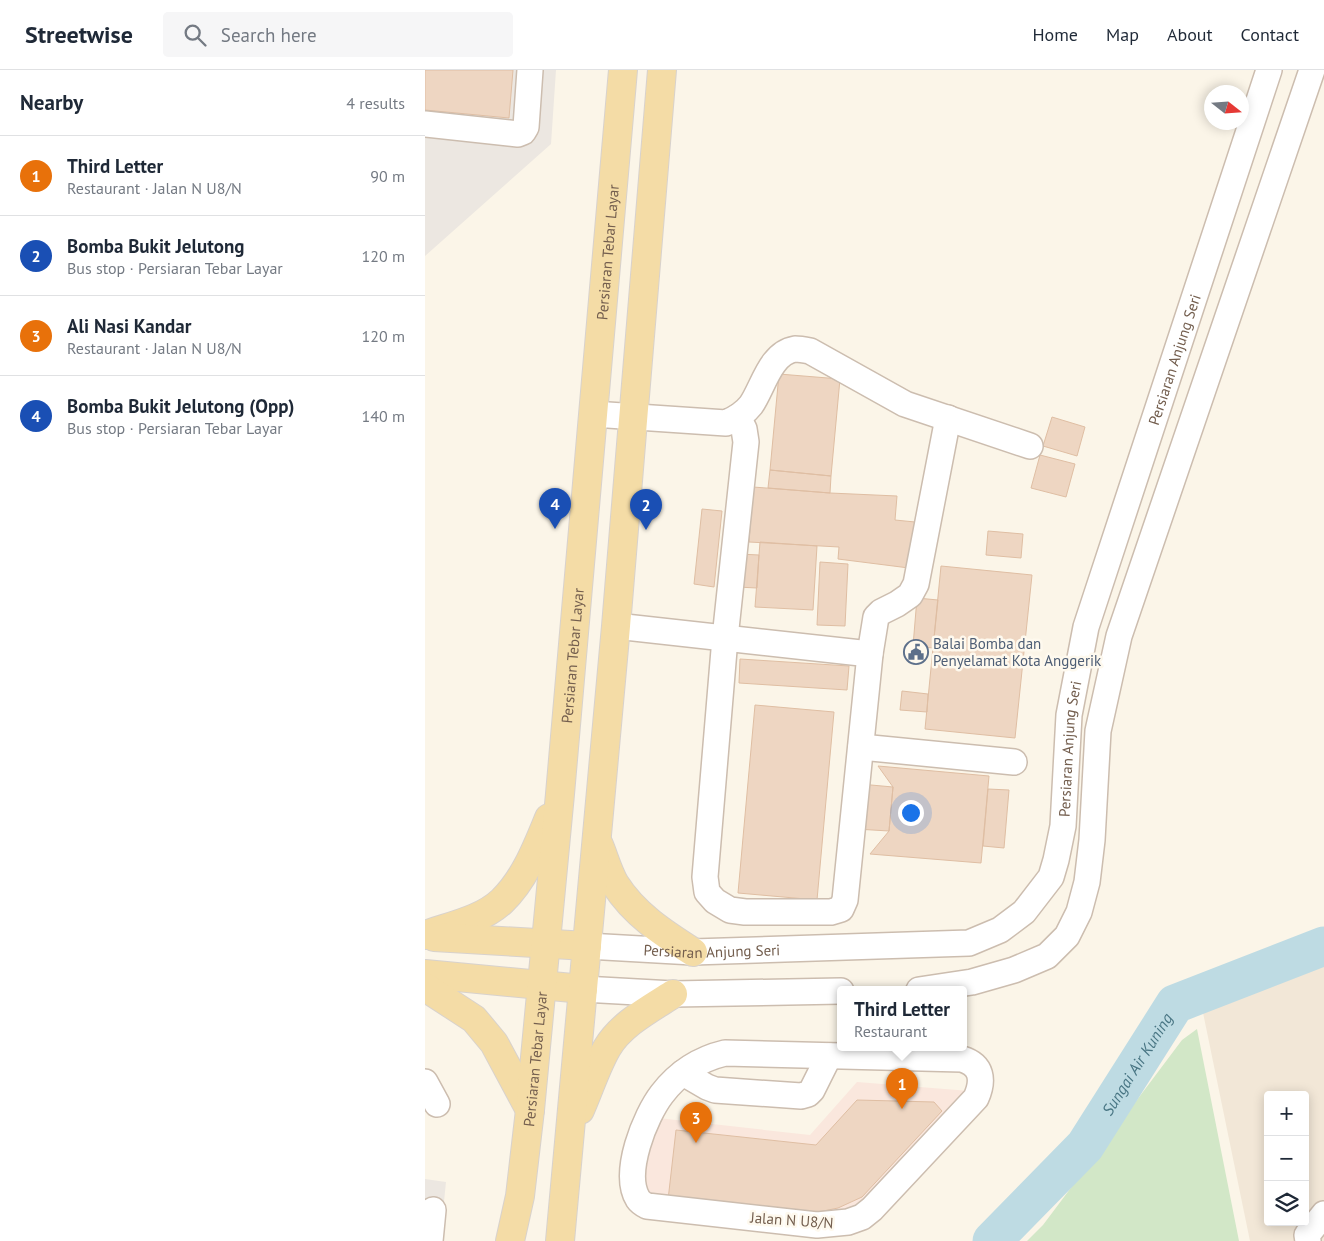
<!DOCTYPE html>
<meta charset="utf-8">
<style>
:root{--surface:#fff;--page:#f6f6f7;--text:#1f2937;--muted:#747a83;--line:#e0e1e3;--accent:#734f45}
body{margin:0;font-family:"PT Sans",sans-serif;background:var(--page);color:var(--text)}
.controls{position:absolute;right:15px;bottom:15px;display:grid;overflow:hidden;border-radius:5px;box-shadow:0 2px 12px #0003}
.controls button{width:45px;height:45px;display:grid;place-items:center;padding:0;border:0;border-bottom:1px solid var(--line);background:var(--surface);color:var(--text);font:25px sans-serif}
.compass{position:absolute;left:779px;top:15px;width:45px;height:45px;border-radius:50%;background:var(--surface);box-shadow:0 2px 12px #0003;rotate:107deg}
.you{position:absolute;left:485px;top:742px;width:18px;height:18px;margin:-12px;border:4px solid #fff;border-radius:50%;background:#1a73e8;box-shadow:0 0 0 8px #1a73e833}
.badge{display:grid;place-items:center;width:32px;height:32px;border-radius:50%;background:var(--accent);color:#fff;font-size:16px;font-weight:700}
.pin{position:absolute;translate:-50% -41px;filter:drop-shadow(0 1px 2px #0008)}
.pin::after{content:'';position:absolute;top:26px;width:18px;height:15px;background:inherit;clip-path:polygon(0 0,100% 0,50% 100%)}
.popup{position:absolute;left:412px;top:916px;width:130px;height:65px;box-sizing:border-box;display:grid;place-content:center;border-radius:5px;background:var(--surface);filter:drop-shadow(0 1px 4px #0005);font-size:16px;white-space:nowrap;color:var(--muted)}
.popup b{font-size:19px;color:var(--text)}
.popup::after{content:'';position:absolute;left:50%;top:100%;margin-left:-10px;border:10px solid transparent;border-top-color:var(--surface)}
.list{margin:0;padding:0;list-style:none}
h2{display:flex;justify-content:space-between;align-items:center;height:65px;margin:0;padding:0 20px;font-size:21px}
h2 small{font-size:16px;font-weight:400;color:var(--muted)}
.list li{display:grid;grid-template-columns:32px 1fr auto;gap:15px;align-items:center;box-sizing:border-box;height:80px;padding:0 20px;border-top:1px solid var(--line)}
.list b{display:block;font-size:19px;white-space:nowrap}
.list p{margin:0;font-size:16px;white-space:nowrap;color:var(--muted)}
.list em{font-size:16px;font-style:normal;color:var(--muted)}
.icon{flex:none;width:28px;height:28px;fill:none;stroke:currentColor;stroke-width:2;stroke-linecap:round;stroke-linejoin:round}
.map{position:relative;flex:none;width:899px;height:1171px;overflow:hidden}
header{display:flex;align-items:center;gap:30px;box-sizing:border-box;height:70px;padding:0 25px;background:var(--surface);border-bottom:1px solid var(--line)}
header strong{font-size:24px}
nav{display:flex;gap:28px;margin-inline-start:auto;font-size:18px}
.search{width:350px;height:45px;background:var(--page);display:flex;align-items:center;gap:12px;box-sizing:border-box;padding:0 18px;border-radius:5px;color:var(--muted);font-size:19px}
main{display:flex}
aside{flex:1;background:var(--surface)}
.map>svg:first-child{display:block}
</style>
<header>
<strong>Streetwise</strong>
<div class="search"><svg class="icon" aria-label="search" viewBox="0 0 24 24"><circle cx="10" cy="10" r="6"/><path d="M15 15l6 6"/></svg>Search here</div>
<nav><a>Home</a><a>Map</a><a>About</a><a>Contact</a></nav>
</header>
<main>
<aside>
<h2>Nearby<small>4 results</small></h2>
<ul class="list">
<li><span class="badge" style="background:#e8710a">1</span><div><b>Third Letter</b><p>Restaurant · Jalan N U8/N</p></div><em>90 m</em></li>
<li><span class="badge" style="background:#1a4fb4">2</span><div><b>Bomba Bukit Jelutong</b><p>Bus stop · Persiaran Tebar Layar</p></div><em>120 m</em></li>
<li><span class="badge" style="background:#e8710a">3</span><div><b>Ali Nasi Kandar</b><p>Restaurant · Jalan N U8/N</p></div><em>120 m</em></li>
<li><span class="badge" style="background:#1a4fb4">4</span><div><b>Bomba Bukit Jelutong (Opp)</b><p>Bus stop · Persiaran Tebar Layar</p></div><em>140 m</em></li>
</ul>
</aside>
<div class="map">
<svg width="899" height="1171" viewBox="0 0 899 1171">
<rect width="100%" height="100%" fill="#fbf5e8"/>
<path fill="#f2e7d7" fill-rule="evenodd" d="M899 887V1171H825L776 933ZM843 1025H880V1152H843Z"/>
<path fill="#fae7dd" d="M432 1012 545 1021 437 1138 420 1145 223 1128 218 1119 222 1075 233 1048 385 1065Z"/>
<path fill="#ece7e1" d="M0 0H131L126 74 0 186Z
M0 1109 21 1112 15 1171H0Z"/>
<path fill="#d2e7c7" d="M772 959 814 1171H602L618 1155 757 970Z"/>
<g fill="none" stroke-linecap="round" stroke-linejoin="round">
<path stroke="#bedbe3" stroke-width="39" id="s1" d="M567 1171 660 1076 750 934 899 876"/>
</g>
<path fill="#eed6c2" stroke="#dfbea3" d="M0 0H88L84 48 0 40Z
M354 304 415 309 406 406 345 400Z
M627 347 660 357 652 386 618 376Z
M615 385 650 394 641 427 606 418Z
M345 400 406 406 405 423 343 418Z
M328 417 405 423 472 426 470 450 490 452 484 498 413 489 414 477 324 472Z
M277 439 297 441 289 517 269 514Z
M563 461 598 464 596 488 561 485Z
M335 472 392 476 388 540 330 537Z
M314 484 334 485 332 518 312 517Z
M395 492 423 494 420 556 392 555Z
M516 496 607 505 590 668 500 659Z
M492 528 513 530 508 578 488 576Z
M315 589 424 596 422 620 314 613Z
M477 621 503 624 502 642 475 640Z
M330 635 409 642 392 830 313 823Z
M453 696 564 706 556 793 445 784 464 761 468 717Z
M435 714 468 717 464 761 431 759Z
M563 719 584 720 579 778 558 776Z
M432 1030 509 1032 517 1041 437 1127 413 1138 384 1144 243 1130 251 1060 391 1075Z"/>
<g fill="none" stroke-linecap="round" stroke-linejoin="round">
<defs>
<g id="minor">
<path d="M0 54 93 64 98 62 101 57 105 0"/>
<path d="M168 344 301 353C310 349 319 344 326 335 338 318 345 283 370 279 374 279 380 280 385 281L480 334 605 376"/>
<path d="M313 347 319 359 321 372 300 568 280 807 282 822 290 831 305 840 320 842H406L416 839 420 830 445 584 451 547 456 542 472 534 485 525 491 514 523 348"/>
<path d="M191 556 445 584"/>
<path d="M436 677 589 692"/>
<path id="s2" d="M162 876 268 882 544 873 575 860 599 842 626 807 631 790 638 756 644 645 661 557 844 0"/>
<path d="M158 919 248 924 416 921"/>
<path d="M494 920 547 912 589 900 622 886 642 866 654 842 662 812 667 770 673 661 694 566 887 0"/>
<path d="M300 983 537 989C557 995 559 1010 551 1028L447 1139 437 1147 423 1152 392 1155 222 1136C218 1134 215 1132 213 1129 197 1103 220 1046 237 1024 253 1003 275 989 300 983Z"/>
<path d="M258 1003 282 1017 290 1020 376 1026 383 1024 387 1020 404 986"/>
<path d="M0 1012 12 1034"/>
<path d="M5 1171 8 1140"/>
<path d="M883 1171 882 1165 899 1144"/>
</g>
<g id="major">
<path d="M174 775C179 787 183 802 190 814 209 844 238 863 268 882"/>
<path d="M0 865C25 856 57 850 77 831 100 809 112 777 124 748"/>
<path d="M9 867 162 876"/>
<path d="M0 904 158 919"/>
<path d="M0 917 49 949 69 973 105 1040"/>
<path d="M155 1040C164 1020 171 997 182 978 196 954 225 939 248 924"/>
<path id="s3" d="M85 1171 95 1126 105 1040 135 724 198 0"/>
<path d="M135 1171 191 556 237 0"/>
</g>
</defs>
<use href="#minor" stroke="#ccbdaf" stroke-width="28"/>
<use href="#major" stroke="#d8d2cd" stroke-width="30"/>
<use href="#minor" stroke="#fff" stroke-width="25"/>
<use href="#major" stroke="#f4dca6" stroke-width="28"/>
</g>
<defs>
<symbol id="civic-ring" viewBox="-11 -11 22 22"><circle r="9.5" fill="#fef9ee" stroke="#5c6f8a" stroke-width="1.5"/><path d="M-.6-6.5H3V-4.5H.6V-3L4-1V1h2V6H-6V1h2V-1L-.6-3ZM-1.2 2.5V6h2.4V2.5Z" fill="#5c6f8a"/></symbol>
</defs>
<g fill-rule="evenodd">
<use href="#civic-ring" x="477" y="568" width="28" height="28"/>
</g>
<g text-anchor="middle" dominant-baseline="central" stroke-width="5" stroke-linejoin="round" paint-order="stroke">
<g font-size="15" fill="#735e4e" stroke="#fef9ee">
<text stroke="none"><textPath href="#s3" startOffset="994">Persiaran Tebar Layar</textPath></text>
<text stroke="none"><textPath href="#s2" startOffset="1025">Persiaran Anjung Seri</textPath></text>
<text stroke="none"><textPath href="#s3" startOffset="589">Persiaran Tebar Layar</textPath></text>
<text stroke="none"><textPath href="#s2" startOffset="620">Persiaran Anjung Seri</textPath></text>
<text stroke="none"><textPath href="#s2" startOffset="125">Persiaran Anjung Seri</textPath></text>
<text stroke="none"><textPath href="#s3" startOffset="184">Persiaran Tebar Layar</textPath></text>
<text transform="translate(367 1150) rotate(4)">Jalan N U8/N</text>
</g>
<g font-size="15" fill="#4e5e75" stroke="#fef9ee" text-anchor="start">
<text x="508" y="573">Balai Bomba dan<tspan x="508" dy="17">Penyelamat Kota Anggerik</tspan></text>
</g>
<g font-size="16" font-style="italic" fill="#497684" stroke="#fef9ee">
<text stroke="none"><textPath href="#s1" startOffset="230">Sungai Air Kuning</textPath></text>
</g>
</g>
</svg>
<div class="controls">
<button>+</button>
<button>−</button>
<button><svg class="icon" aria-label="layers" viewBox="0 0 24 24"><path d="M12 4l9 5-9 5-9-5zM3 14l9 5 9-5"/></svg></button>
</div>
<svg class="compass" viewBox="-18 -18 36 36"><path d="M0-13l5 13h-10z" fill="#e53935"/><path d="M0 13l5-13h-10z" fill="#747a83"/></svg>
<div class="you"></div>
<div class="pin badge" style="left:477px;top:1039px;background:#e8710a">1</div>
<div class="popup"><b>Third Letter</b>Restaurant</div>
<div class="pin badge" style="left:221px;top:460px;background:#1a4fb4">2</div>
<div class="pin badge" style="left:271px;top:1073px;background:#e8710a">3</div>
<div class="pin badge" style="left:130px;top:459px;background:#1a4fb4">4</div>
</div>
</main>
